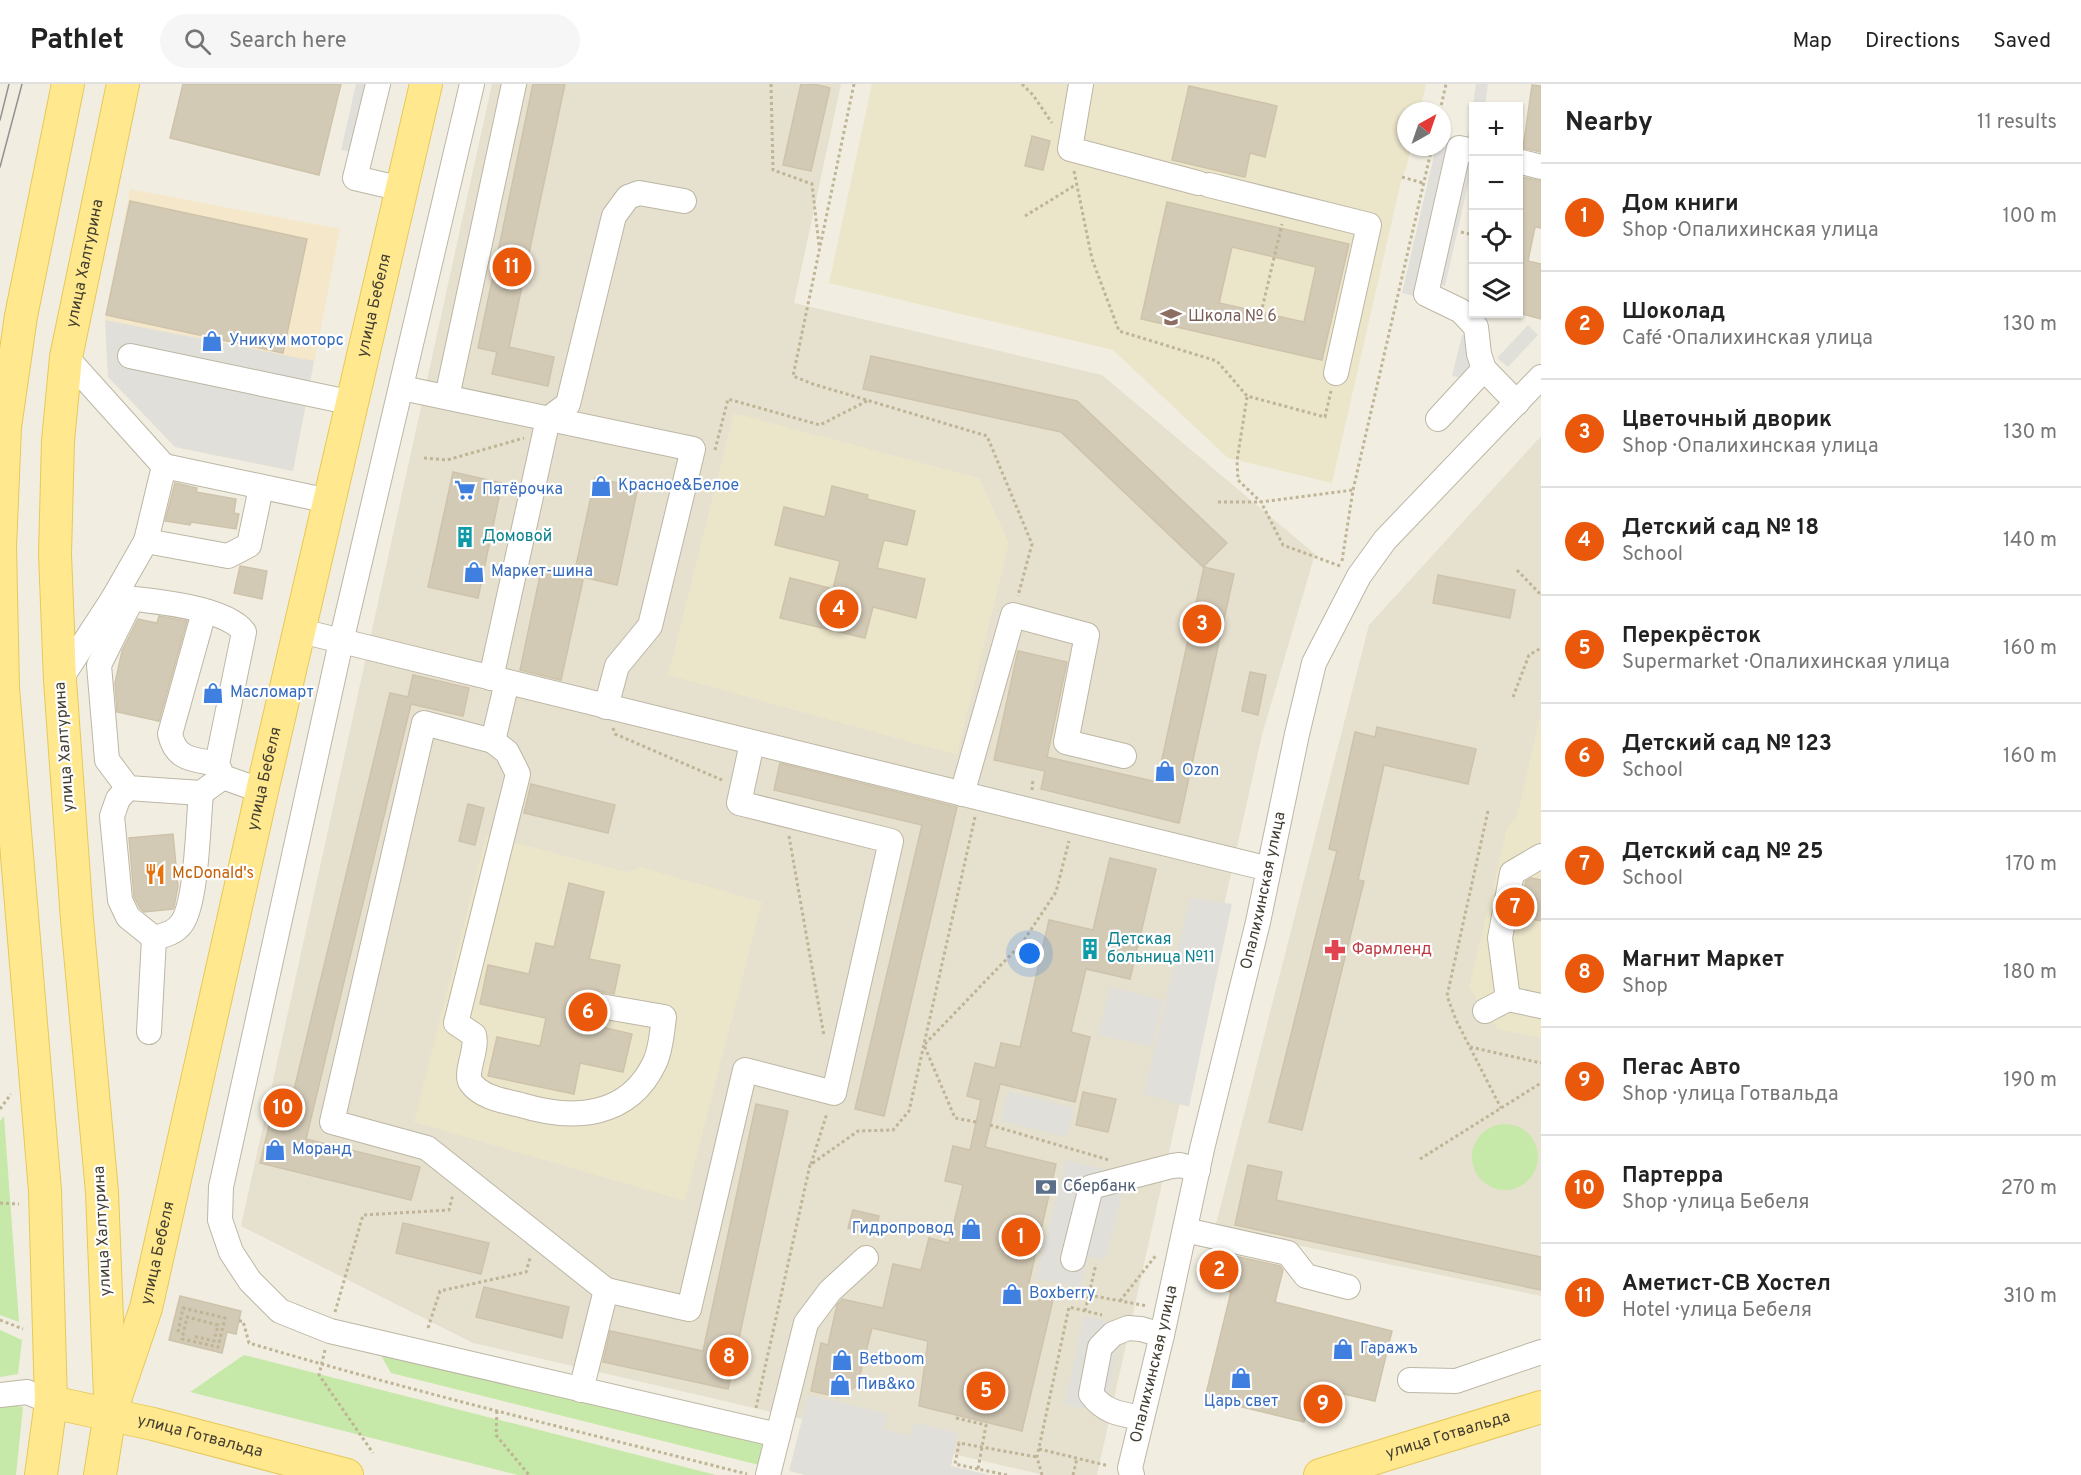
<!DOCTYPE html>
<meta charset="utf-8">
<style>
:root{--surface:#fff;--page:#f6f6f6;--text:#222;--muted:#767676;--line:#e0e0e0;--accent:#ea580c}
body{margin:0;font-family:Overpass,sans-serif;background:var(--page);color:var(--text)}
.controls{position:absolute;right:18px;top:18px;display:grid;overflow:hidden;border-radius:0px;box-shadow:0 2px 4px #0004}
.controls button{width:54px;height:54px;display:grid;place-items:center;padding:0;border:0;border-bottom:2px solid var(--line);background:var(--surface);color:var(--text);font:30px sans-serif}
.compass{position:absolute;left:1397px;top:18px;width:54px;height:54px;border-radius:50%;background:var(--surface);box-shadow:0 2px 4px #0004;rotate:40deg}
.you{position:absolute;left:1030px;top:870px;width:21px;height:21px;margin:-15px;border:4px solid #fff;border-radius:50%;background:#1a73e8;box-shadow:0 0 0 9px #1a73e833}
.badge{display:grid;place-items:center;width:39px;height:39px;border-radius:50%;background:var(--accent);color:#fff;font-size:20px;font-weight:700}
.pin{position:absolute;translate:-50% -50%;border:3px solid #fff;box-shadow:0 2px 6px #0006}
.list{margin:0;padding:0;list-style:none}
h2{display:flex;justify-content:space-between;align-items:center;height:78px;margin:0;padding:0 24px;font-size:26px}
h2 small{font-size:20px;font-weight:400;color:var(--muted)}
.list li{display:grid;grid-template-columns:39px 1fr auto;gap:18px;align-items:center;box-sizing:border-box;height:108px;padding:0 24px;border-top:2px solid var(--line)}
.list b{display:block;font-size:22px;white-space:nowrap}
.list p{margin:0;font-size:20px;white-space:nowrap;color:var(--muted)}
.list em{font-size:20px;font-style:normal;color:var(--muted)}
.icon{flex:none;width:33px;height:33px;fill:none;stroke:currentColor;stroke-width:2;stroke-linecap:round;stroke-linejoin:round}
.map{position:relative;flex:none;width:1541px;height:1391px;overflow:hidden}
header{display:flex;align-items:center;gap:36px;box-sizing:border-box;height:84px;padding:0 30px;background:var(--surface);border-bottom:2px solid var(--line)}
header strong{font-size:28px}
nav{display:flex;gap:33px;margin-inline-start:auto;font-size:21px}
.search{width:420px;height:54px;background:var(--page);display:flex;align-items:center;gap:15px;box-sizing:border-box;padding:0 21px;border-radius:33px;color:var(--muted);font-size:22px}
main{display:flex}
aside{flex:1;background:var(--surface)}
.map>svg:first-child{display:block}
</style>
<header>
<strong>Pathlet</strong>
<div class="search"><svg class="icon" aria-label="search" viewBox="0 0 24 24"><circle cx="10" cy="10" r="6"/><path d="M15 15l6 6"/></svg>Search here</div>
<nav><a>Map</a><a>Directions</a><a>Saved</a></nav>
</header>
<main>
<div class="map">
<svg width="1541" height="1391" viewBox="0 0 1541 1391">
<rect width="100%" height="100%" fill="#f1eee1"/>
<path fill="#e6e0cf" d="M492 0H841L794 219 1102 291 1315 470 1262 651 1097 1391H1044L473 1259 241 1142Z
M1541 352V1212L1215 1144 1369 541Z"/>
<path fill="#f5e7ca" d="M130 105 340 145 293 387 175 363 108 293 105 236Z"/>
<path fill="#ebe5ca" d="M872 0H1426L1420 27H1406V63H1411L1406 85 1402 93 1332 399 1228 374 1113 266 829 199Z
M734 329 979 394 1009 459 957 671 668 591Z
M1541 628V954L1497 945 1469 903 1507 744 1517 732Z
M486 751 627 788 641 783 762 818 685 1117 414 1038Z"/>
<path fill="#c6e8a8" d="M4 1032 19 1238 0 1231V1037Z
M1472 1073a33 33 0 1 1 66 0a33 33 0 1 1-66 0Z
M0 1246 22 1256 18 1290 0 1293Z
M375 1261 765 1356 759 1381 391 1289Z
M244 1271 716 1391H518L190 1308Z
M0 1319 23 1323 16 1391H0Z"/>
<path fill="#e1dfda" d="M356 0H388L372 72 341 66Z
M1476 0H1488L1485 22H1474L1473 59 1467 58Z
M1442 56 1450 57 1414 212 1402 209 1436 63H1442Z
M1460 77 1473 79 1445 202 1432 199Z
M105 236 314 277 293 387 175 363 108 293Z
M1528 241 1538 251 1508 283 1497 274Z
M1462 251 1475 254 1466 295 1452 292Z
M1190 814 1232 820 1189 1023 1144 1010Z
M1110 903 1163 916 1152 963 1098 950Z
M1008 1007 1074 1024 1067 1053 1001 1037Z
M1066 1076 1127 1091 1105 1176 1088 1173 1080 1204 1036 1194Z
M1084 1232 1123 1241 1105 1330 1065 1320Z
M808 1311 888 1330 884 1345 910 1352 914 1339 958 1349 951 1382 990 1391H805L789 1387Z"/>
<path fill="#d3cab6" stroke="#cec3aa" stroke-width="1.5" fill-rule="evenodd" d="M183 0H341L319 91 170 54Z
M533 0H565L509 263 554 273 548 302 492 290 497 268 478 264Z
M801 0H814L830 4 811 87 783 81Z
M1532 1 1541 2V68L1523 64Z
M1189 2 1277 22 1265 73 1250 69 1245 93 1172 76Z
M1032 52 1050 57 1043 86 1025 82Z
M1518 92 1541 97V144L1535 143 1528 177 1541 180V235L1518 229Z
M130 117 307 155 283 269 106 231Z
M1167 118 1349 160 1322 276 1141 235ZM1232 163 1316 183 1304 238 1219 219Z
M871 272 1077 317 1227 459 1203 483 1061 348 863 305Z
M453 388 502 399 478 514 428 503Z
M595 394 638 403 617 501 574 491Z
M175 399 197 404 196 408 236 415 234 429 239 430 236 445 191 438 190 441 165 437Z
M832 402 868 411 867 415 915 427 907 461 884 456 877 484 925 495 916 534 873 523 865 554 780 534 790 494 833 505 840 477 775 461 784 423 825 433Z
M240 482 267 487 262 515 234 509Z
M1204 483 1234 490 1179 739 1041 705 1045 687 994 676 1018 567 1067 578 1047 673 1157 698Z
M541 487 583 496 561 596 520 586Z
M1438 491 1515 506 1510 534 1433 519Z
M159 532 187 537 159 637 117 628 115 599 122 567 138 535 157 539Z
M1250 588 1266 591 1258 631 1242 627Z
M413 591 469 604 463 632 411 620 306 1055 420 1083 411 1116 260 1079 278 1006 293 1010 390 609 408 613Z
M1377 643 1476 665 1468 700 1384 681 1358 796 1364 797 1302 1046 1269 1038 1337 767 1329 765 1355 648 1375 653Z
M780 679 957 723 884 1032 855 1025 922 741 774 706Z
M531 700 615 721 608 749 524 729Z
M468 720 484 724 475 761 459 757Z
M173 750 178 802 174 823 173 825 144 828 140 824 134 813 129 754Z
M1110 774 1156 785 1130 895 1086 885 1071 948 1090 953 1075 1018 1000 1000 985 1063 1056 1080 1028 1203 1053 1216 1022 1347 919 1322 928 1257 872 1244 857 1302 838 1313 811 1307 821 1259 828 1261 837 1221 841 1217 842 1215 883 1224 893 1180 921 1186 929 1154 949 1159 963 1101 945 1097 953 1062 970 1066 981 1016 967 1012 975 979 995 984 1001 959 1020 963 1049 836 1093 846Z
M1531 794 1541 796V837L1519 832 1526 797Z
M569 799 604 808 589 875 620 881 614 910 591 906 584 907 578 910 575 917 576 925 585 933 584 939 632 950 623 988 580 979 574 1010 488 992 497 953 540 962 546 934 480 920 488 881 529 890 536 859 554 863Z
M1083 1008 1116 1015 1108 1048 1076 1041Z
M756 1020 788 1027 728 1305 603 1278 610 1247 703 1267Z
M1248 1081 1282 1088 1276 1116 1541 1173V1206L1235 1141Z
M853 1126 879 1132 875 1150 848 1144Z
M403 1139 489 1159 481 1190 396 1169Z
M1212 1167 1280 1182 1283 1186 1275 1218 1392 1247 1375 1317 1339 1309 1334 1331 1308 1324 1304 1338 1205 1314 1231 1208 1204 1201Z
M484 1203 569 1223 562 1254 476 1233Z
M180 1212 241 1227 236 1250 227 1248 222 1269 169 1256Z"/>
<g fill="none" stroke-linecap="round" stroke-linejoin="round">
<defs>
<g id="minor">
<path d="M378 0 355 94 402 105"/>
<path d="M472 0 341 558 221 1103 220 1136 231 1168 250 1197 280 1227 330 1247 778 1351 768 1391"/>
<path d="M1081 0 1070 65 1198 99"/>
<path d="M1474 67 1459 64 1426 210 1461 227 1476 243 1479 270 1484 285 1517 319"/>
<path d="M1518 77 1541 83"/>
<path d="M1209 101 1369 141 1336 289"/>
<path d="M130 272 353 319"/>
<path d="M402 304 693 365 650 542 617 582 606 623"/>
<path d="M447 313 514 0"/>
<path d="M1438 335 1484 285"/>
<path d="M164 382 329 417"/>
<path d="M146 457 228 472 249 461 261 404"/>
<path d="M114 513C145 516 225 522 244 548L217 680 223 693 262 707"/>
<path d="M132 515 99 581 107 676 128 704 201 709 223 693"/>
<path d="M204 528 170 650C176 677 194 675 217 680"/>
<path d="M301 547 1269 785"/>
<path d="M491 594 548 335 568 320 614 132 628 113 639 109 684 117"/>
<path d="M60 596 114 513 146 457 164 382 66 273"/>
<path d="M507 598 493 657 424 639 332 1038 427 1064 606 1206 581 1306"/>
<path d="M493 657 507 668 518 690 456 939 474 951C478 965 464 990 471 999 482 1014 505 1017 521 1021 573 1037 629 1034 655 978 661 965 662 948 664 933L589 920"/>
<path d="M128 704 118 715 112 732 120 816 128 833 154 854"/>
<path d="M962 710 1013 531 1087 551 1066 658 1124 672"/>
<path d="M154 854C165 851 175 849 182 839 197 817 198 739 201 709"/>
<path d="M1508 915 1541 922"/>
<path d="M1485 927 1508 915 1500 854 1512 789 1541 772"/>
<path d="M149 948 154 854"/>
<path d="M1185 1146 1288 1169 1306 1192 1348 1203"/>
<path d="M1073 1175 1091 1103 1172 1082 1180 1081 1198 1086"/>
<path d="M606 1206 689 1225 745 986 834 1009 891 757 739 719 752 659"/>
<path d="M1410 1296 1456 1297 1541 1268"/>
<path d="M0 1311 27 1308 51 1318"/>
<path d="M1141 1334C1120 1330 1104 1328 1091 1310L1100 1263 1113 1250 1128 1244 1141 1245 1162 1251"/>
<path d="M778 1351 806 1239 830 1207 866 1174"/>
<path id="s1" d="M1132 1391 1130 1384 1162 1251 1202 1065 1258 838 1297 650 1314 579 1359 492 1385 456 1541 293"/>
</g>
<g id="major">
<path d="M0 463 3 604 45 1107 51 1318 41 1391"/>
<path d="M0 463 5 343 21 232 68 0"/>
<path id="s2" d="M110 1312 102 1108 77 836 60 596 55 470 58 357 66 273 123 0"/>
<path id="s3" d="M51 1318 153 1340 347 1391"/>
<path id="s4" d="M100 1391 110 1330 146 1224 262 707 426 0"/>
<path id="s5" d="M1320 1391 1541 1323"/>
</g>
</defs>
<use href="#minor" stroke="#bdb6a4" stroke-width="26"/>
<use href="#major" stroke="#e7c85a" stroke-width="34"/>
<path stroke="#bfb495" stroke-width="3" stroke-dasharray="3 3" stroke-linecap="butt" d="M771 0 773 86 812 100 819 161
M854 0 793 292 813 300 987 352 1032 460 1018 512
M1022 0 1033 11 1052 39
M1440 27 1446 0
M1074 87 1092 175 1119 247 1217 277 1247 312 1325 333 1331 307
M1402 93 1423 99
M1025 132 1077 100
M1461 148 1474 151
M1261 229 1282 140
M1247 313 1237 377 1238 396 1261 418
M715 366 728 315 820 341 867 317
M424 374 447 376 524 354
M1218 418H1259
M1342 477 1353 406 1432 63
M1340 482 1283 461 1261 418 1353 406
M1517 486 1541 511
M1513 613 1529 571 1541 564
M613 644 615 650 722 696
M1032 706 1033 695
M1488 727 1447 912 1456 936 1501 1024
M789 752 824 952
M1470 963 1541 979
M0 1025 11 1010
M976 1038 955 1034 924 961 1022 859 1056 808 1069 757
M990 1041 1109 1076
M1420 1075 1541 999
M811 1080 827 1029
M0 1119 19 1120
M1089 1211 1147 1222
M1120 1217 1157 1170
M1085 1227 1096 1180
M335 1228 363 1131 449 1126 453 1110
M0 1236 23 1245
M239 1237H243L249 1259C414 1308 581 1348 747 1390
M428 1244 440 1207 526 1188 530 1174
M178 1248 183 1224 225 1234 218 1263 182 1255 187 1233 218 1241 214 1257 193 1252
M325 1266 319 1291 373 1369
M756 1324 810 1081 858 1047 893 1046 909 1027 975 733
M497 1327 496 1351 529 1391
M956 1334 986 1341 978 1385 1007 1391
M1039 1365 1109 1382
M978 1385 955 1380 959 1359 1037 1373
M1042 1391 1037 1373 1069 1223 1102 1231
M1073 1391 1077 1374"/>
<use href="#minor" stroke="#fff" stroke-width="24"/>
<use href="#major" stroke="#ffe88d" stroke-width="32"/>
<path stroke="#929292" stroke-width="1.5" d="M0 36 9 0
M0 83 22 0"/>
</g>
<defs>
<symbol id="school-bare" viewBox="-9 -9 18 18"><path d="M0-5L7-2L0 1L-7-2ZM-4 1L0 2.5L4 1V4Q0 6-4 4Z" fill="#8d6e63" stroke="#fff" stroke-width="2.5" paint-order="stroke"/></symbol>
<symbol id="shop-bare" viewBox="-9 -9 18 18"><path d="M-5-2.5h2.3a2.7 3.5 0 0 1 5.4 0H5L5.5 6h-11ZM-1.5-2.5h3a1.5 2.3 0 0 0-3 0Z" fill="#3f7fe0" stroke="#fff" stroke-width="2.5" paint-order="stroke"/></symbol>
<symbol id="supermarket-bare" viewBox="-9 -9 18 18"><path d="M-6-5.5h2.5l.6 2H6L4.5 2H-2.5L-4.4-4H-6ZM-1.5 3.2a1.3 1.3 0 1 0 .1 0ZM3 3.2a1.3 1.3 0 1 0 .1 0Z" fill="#3f7fe0" stroke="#fff" stroke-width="2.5" paint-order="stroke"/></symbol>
<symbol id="building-bare" viewBox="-9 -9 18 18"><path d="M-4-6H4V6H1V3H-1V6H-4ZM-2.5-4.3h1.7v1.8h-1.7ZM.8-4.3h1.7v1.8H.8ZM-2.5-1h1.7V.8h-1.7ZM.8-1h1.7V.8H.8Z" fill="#0f9aa8" stroke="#fff" stroke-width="2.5" paint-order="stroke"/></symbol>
<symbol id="restaurant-bare" viewBox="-9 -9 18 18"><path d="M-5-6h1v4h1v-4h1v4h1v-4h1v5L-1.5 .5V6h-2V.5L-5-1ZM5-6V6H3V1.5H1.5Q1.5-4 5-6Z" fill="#e8710a" stroke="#fff" stroke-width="2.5" paint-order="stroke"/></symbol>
<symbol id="pharmacy-bare" viewBox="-9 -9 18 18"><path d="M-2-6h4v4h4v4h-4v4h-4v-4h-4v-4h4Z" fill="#e0444e" stroke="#fff" stroke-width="2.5" paint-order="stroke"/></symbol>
<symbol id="bank-bare" viewBox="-9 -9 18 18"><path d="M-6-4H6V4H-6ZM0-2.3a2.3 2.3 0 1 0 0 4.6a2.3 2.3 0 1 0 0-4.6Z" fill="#5c6f8a" stroke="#fff" stroke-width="2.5" paint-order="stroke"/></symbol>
</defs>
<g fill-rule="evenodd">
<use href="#school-bare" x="1156" y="218" width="30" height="30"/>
<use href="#shop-bare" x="197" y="242" width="30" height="30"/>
<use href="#shop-bare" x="586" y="387" width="30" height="30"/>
<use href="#supermarket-bare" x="450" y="391" width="30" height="30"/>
<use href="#building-bare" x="450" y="438" width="30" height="30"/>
<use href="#shop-bare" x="459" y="473" width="30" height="30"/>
<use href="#shop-bare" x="198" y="594" width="30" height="30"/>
<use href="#shop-bare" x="1150" y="672" width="30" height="30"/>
<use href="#restaurant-bare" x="140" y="775" width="30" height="30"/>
<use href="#building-bare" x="1075" y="850" width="30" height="30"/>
<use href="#pharmacy-bare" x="1320" y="851" width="30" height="30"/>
<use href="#shop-bare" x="260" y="1051" width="30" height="30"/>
<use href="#bank-bare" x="1031" y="1088" width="30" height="30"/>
<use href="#shop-bare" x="956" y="1130" width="30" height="30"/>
<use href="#shop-bare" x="997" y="1195" width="30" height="30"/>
<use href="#shop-bare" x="1328" y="1250" width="30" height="30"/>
<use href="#shop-bare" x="827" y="1261" width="30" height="30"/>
<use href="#shop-bare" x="1226" y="1279" width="30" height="30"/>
<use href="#shop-bare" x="825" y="1286" width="30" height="30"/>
</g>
<g text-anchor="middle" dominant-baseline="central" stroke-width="4.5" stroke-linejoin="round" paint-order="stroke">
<g font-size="16" fill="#433e32" stroke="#fff">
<text stroke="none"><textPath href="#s2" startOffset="1137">улица Халтурина</textPath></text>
<text stroke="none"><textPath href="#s4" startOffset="1202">улица Бебеля</textPath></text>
<text transform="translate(65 663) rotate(-94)">улица Халтурина</text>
<text stroke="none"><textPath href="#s4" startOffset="716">улица Бебеля</textPath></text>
<text stroke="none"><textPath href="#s1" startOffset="600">Опалихинская улица</textPath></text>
<text transform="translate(103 1147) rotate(-93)">улица Халтурина</text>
<text stroke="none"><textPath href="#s4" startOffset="230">улица Бебеля</textPath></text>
<text stroke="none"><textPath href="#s1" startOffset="114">Опалихинская улица</textPath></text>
<text stroke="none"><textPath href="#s5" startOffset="134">улица Готвальда</textPath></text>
<text stroke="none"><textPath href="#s3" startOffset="153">улица Готвальда</textPath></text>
</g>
<g font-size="16" fill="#785e54" stroke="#fff" text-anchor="start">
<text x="1188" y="233">Школа № 6</text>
</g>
<g font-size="16" fill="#366cbe" stroke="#fff" text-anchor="start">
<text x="229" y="257">Уникум моторс</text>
<text x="618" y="402">Красное&amp;Белое</text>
<text x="482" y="406">Пятёрочка</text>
<text x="491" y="488">Маркет-шина</text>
<text x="230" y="609">Масломарт</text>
<text x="1182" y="687">Ozon</text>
<text x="292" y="1066">Моранд</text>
<text x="954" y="1145" text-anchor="end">Гидропровод</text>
<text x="1029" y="1210">Boxberry</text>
<text x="1360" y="1265">Гаражъ</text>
<text x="859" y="1276">Betboom</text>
<text x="857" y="1301">Пив&amp;ко</text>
<text x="1241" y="1318" text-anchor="middle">Царь свет</text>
</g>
<g font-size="16" fill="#0d838f" stroke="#fff" text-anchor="start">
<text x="482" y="453">Домовой</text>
<text x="1107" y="856">Детская<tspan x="1107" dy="18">больница №11</tspan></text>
</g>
<g font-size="16" fill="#c56008" stroke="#fff" text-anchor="start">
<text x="172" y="790">McDonald's</text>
</g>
<g font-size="16" fill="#be3a42" stroke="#fff" text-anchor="start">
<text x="1352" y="866">Фармленд</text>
</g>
<g font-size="16" fill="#4e5e75" stroke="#fff" text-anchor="start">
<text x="1063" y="1103">Сбербанк</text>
</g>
</g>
</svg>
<div class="controls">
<button>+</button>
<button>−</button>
<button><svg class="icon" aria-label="locate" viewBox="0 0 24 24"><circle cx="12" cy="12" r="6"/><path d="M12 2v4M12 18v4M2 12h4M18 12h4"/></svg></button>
<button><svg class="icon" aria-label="layers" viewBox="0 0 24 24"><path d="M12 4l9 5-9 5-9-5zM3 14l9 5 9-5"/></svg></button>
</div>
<svg class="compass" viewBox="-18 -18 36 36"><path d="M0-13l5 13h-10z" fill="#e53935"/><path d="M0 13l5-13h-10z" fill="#767676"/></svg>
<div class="you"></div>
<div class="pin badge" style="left:1021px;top:1153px">1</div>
<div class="pin badge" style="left:1219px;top:1186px">2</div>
<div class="pin badge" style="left:1202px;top:540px">3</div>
<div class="pin badge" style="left:839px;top:525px">4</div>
<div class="pin badge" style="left:986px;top:1307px">5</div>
<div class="pin badge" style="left:588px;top:928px">6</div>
<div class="pin badge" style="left:1515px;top:823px">7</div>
<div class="pin badge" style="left:729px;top:1273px">8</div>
<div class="pin badge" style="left:1323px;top:1320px">9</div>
<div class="pin badge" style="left:283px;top:1024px">10</div>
<div class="pin badge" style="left:512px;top:183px">11</div>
</div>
<aside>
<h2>Nearby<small>11 results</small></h2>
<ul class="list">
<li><span class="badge">1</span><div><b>Дом книги</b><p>Shop · Опалихинская улица</p></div><em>100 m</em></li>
<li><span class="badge">2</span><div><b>Шоколад</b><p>Café · Опалихинская улица</p></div><em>130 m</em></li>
<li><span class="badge">3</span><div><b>Цветочный дворик</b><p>Shop · Опалихинская улица</p></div><em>130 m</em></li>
<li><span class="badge">4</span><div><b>Детский сад № 18</b><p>School</p></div><em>140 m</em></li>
<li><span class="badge">5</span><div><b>Перекрёсток</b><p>Supermarket · Опалихинская улица</p></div><em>160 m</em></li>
<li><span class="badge">6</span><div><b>Детский сад № 123</b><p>School</p></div><em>160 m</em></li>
<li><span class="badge">7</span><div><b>Детский сад № 25</b><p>School</p></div><em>170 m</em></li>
<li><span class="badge">8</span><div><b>Магнит Маркет</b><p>Shop</p></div><em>180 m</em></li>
<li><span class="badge">9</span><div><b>Пегас Авто</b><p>Shop · улица Готвальда</p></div><em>190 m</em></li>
<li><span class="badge">10</span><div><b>Партерра</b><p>Shop · улица Бебеля</p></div><em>270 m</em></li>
<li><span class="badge">11</span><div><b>Аметист-СВ Хостел</b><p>Hotel · улица Бебеля</p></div><em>310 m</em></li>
</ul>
</aside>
</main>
